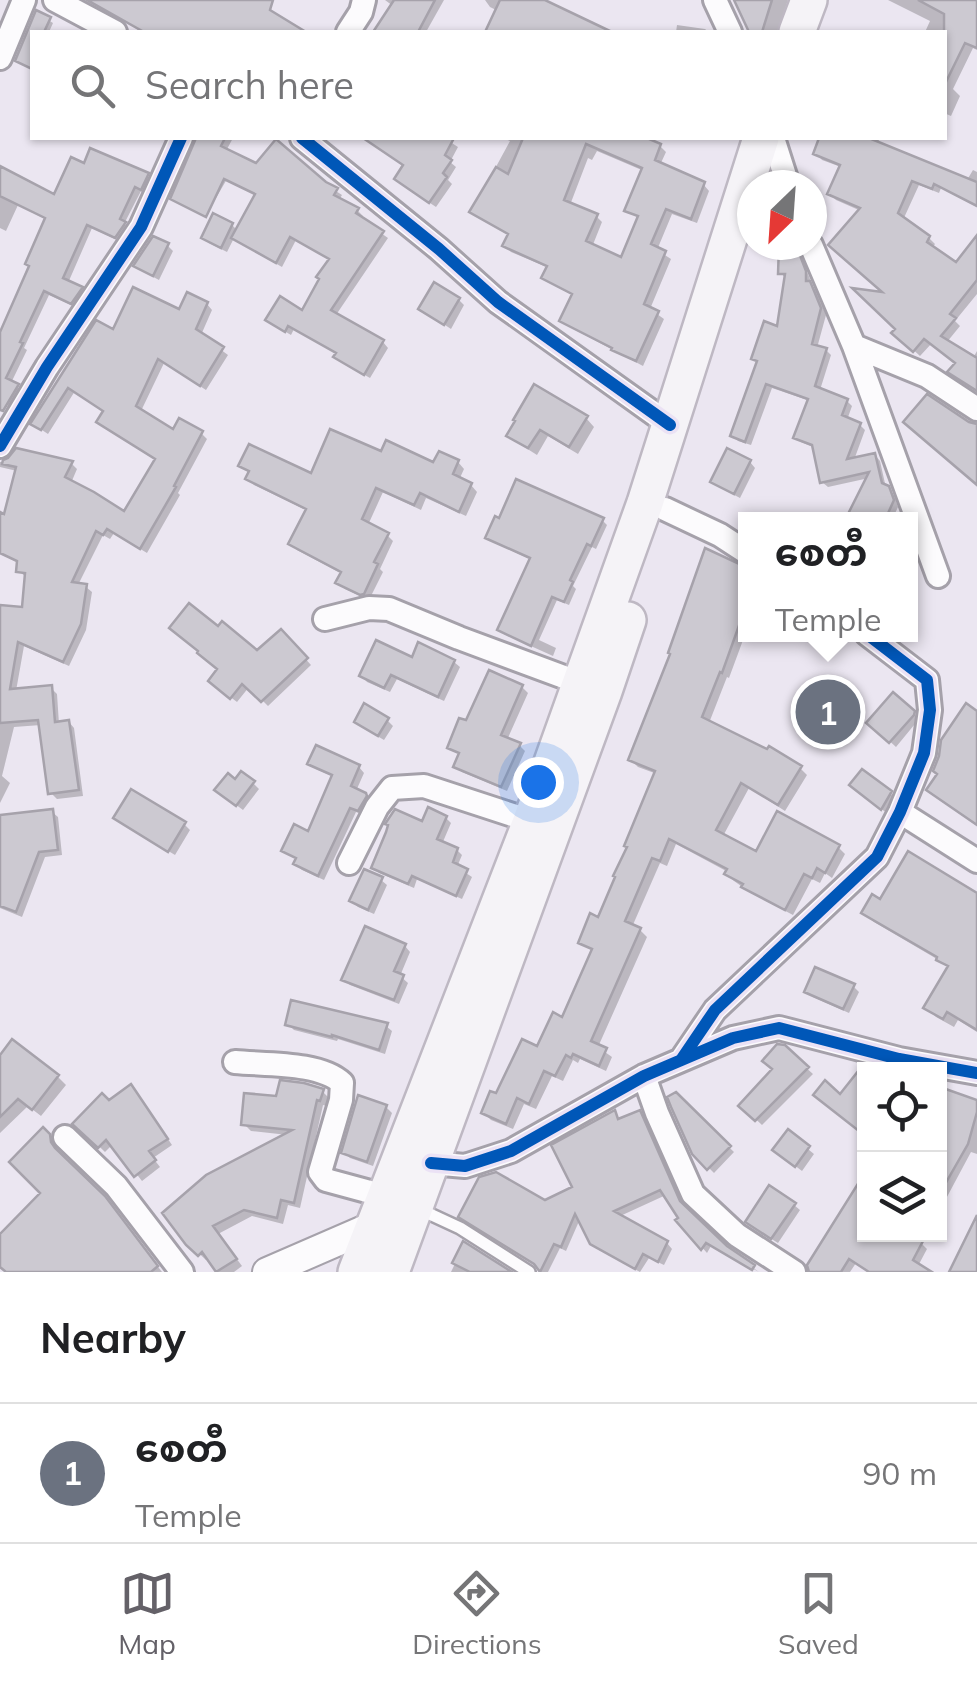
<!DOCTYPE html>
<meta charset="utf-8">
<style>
:root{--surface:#fff;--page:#f6f6f6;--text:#202124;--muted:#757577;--line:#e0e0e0;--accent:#646168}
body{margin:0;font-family:Mulish,"Noto Sans Myanmar",sans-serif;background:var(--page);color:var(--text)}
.controls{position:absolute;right:30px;bottom:30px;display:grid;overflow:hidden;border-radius:0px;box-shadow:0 2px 8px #0004}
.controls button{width:90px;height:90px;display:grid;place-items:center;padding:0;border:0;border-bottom:2px solid var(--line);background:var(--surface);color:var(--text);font:50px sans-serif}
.compass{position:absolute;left:737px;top:170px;width:90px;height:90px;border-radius:50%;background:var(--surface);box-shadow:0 2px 8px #0004;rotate:205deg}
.you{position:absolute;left:538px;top:782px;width:35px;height:35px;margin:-25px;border:8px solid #fff;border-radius:50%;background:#1a73e8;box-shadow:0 0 0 15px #1a73e833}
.badge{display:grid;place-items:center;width:65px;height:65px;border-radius:50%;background:var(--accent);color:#fff;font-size:32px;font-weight:700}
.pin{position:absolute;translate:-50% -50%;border:5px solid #fff;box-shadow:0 2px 10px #0006}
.popup{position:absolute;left:738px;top:512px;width:180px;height:130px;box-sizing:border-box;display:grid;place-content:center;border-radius:0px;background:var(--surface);filter:drop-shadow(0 2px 8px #0005);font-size:32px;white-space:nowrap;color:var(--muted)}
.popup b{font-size:38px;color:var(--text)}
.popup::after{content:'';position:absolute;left:50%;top:100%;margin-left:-20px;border:20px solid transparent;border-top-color:var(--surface)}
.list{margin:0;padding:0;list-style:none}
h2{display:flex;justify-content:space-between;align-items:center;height:130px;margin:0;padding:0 40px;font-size:42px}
h2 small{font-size:32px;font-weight:400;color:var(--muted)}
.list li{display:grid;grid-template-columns:65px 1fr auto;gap:30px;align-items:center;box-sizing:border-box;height:140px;padding:0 40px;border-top:2px solid var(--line)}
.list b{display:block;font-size:38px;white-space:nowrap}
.list p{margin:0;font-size:32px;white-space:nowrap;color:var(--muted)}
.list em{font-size:32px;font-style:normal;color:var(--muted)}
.icon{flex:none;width:55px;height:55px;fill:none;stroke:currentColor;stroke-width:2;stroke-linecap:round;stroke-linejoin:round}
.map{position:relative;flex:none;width:977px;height:1272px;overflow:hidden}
.search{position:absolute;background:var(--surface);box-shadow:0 2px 8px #0004;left:30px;right:30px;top:30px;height:110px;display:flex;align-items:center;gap:25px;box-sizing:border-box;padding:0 35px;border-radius:0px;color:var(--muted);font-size:38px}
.sheet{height:270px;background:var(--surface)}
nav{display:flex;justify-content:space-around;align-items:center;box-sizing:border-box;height:140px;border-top:2px solid var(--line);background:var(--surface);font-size:28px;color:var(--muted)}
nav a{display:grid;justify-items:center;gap:5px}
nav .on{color:var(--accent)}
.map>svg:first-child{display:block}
</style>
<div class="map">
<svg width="977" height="1272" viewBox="0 0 977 1272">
<rect width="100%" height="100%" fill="#ebe6f1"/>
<path fill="#0003" fill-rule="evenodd" d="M85 0H250L303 32H141L130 24Z
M385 0H444L426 32H376L393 6Z
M539 0 598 31 597 32H488L498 11 490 7 485 0Z
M737 0H788L777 32H752Z
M888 0H977V50L973 48 953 89 960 96 951 116 944 113V32H925L930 21Z
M37 13 53 23 49 32H32V69L18 61Z
M677 25 705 29 709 32H676Z
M198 138H233L226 151 238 160 205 217 179 204 173 199 197 145Z
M367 138H432L436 140 438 138H444L458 147 450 162 456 167 448 180 452 184 436 207 403 185 406 166Z
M503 138H641L660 146 666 152 660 165 703 184 709 191 697 223 672 214 657 250 671 259 650 309 664 319 643 366 568 326 562 320 574 296 550 283 544 277 549 268 511 252 505 246 510 235 478 217 472 211 510 141ZM597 151 644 171 627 210 640 219 622 260 592 247 602 222 596 216 570 205 588 158 592 160Z
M822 138H880L877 144 967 180 973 170 977 172V207L941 188 939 193 919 185 903 220 929 238 935 244 932 248 957 265 977 239V294L955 321 960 326 947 342 973 358 977 351V391L958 364 932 343 920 356 895 333 899 329 861 211 836 200 830 194 841 167 822 160 816 153Z
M85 166 147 176 152 181 146 194 141 191 124 224 130 229 121 242 92 228 68 283 86 294 77 308 49 295 24 348 27 350 11 383 23 392 12 410 8 405 0 407V334L31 267 47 220 18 205 6 231 0 228V168L55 197Z
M325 184 342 195 339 200 357 210 363 216 361 219 388 238 336 315 383 342 388 348 370 378 342 362 338 354 294 329 291 335 274 325 303 313 331 260 296 240 282 267 240 243 234 238 227 252 209 243 204 237 232 225 238 231 257 196 240 185Z
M167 245 173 251 159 280 142 271 136 266Z
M781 245H802L801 257 810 279V285L815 289 826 315 817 348 826 350 831 355 820 390 847 401 852 406 847 420 860 425 865 430 854 460 875 455 880 461 886 488 894 495 898 507 892 520H856L858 517 852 512 869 478 828 487 822 482 815 448 801 442 796 437 810 401 772 388 751 445 738 441 733 435 758 363 754 359 779 329 787 280 781 273Z
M459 300 464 305 451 329 421 309Z
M207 304 212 310 201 335 228 355 206 390 164 363 141 411 174 433H201L207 439 178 493 180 495 147 553 114 533 110 539 103 535 78 585 86 587 92 592 86 630 69 666 24 646 16 691 51 688 57 694 59 724 69 722 74 728 83 796 57 799 51 793 41 725 14 727 2 776 10 783 0 803V607L25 610 27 578 19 571 20 563 0 554V515L6 518 17 471 0 467V462H8L17 451 72 464 77 469 71 483 124 514 157 460 105 412 75 391 48 434 33 424 115 332Z
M586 418 594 427 578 454 548 436 537 455 518 443 510 435Z
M382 455 435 465 458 462 464 469 459 480 471 485 477 492 466 516 426 498 421 510 383 492 368 525 387 535 393 541 380 569 383 572 369 600 345 589 338 582 342 574 297 550 291 543 308 511 254 485 248 478 250 473 241 466 312 476Z
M750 462 755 468 740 498 719 487 713 481Z
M602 520 607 525 596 549 592 547 573 586 576 589 569 605 557 600 539 640 556 648 553 656 504 634 500 630 532 560 493 542 488 537Z
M746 568V632L729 678 727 677 709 723 800 768 807 775 785 811 749 788 723 836 757 854 838 847 845 854 832 878 825 873 820 883 812 879 793 915 751 893 734 881 727 874 728 872 676 844 667 866 660 863 632 927 640 930 647 937 598 1047 612 1057 606 1071 580 1059 578 1063 573 1060 563 1081 552 1076 536 1109 524 1104 513 1129 491 1120 484 1113 564 1020 594 952 581 942 599 920 657 774 638 767 631 760Z
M219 629 257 654 281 632 311 665 268 706 249 687 237 702 216 686 220 670Z
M413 660 454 662 460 667 444 701 397 679 390 692 367 682 362 676Z
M522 687 528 693 507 740 519 745 525 751 507 791 462 772 456 767 461 755 450 747 468 724Z
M894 696 919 719 896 747 870 723Z
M387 720 393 726 384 740 362 727Z
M310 763 359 767 364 773 356 791 370 801 364 815 356 812 324 880 302 870 296 864 298 860 284 851 310 834 334 777 316 769Z
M236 782 253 783 259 789 243 810 223 795Z
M858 791 890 793 896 799 888 814Z
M52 812 58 817 62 855 45 857 22 917 0 908V818Z
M446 818 451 823 442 844 457 850 462 855 457 867 472 877 462 899 417 879 414 888 379 873 374 867 423 824Z
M122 823 184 824 190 830 175 855Z
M381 880 387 885 374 914 358 907 352 901Z
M977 895V1032L958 1020 954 1027 936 1017 927 1007 949 969 942 962 874 922 864 913 881 903Z
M405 946 410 952 400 976 408 983 399 1004 350 985 344 979Z
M853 986 859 992 849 1013 813 997 807 991Z
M288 1024 386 1026 392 1031 385 1054 338 1039 337 1041 294 1030Z
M783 1047 813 1074 762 1125 742 1106 775 1069Z
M0 1059 58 1077 66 1085 41 1116 28 1106 0 1133Z
M322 1091 329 1098 327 1106 323 1105 300 1208 288 1205 283 1224 252 1216 218 1234 242 1266 234 1272H219L209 1258 206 1260 188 1243 288 1135 251 1131 244 1124 278 1099Z
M137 1093 172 1145 153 1158 160 1167 142 1181 113 1144 105 1152 76 1124 108 1103Z
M676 1096 734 1152 714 1173 694 1153Z
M940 1101 977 1103V1154L971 1152 940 1210Z
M386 1107 392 1113 373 1166 350 1158 344 1152Z
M614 1113 620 1121 639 1113 645 1118 687 1212 725 1248 759 1272 711 1246 707 1253 679 1221 682 1218 666 1195 618 1217 667 1243 672 1249 664 1265 649 1258 640 1272 598 1249 592 1243 580 1219 566 1251 560 1248 548 1272H540L545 1203 575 1188Z
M43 1131 57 1144V1152L112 1207 162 1272H9L0 1264V1238L43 1193Z
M788 1133 814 1154 802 1171 781 1155Z
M860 1187 864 1190V1234H926L921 1243 927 1249 918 1266 856 1263 850 1272H811Z
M794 1205 800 1210 778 1243 754 1228Z
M464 1245 507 1272H451Z"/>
<path fill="#ccc9d1" stroke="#a6a2ab" stroke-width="2.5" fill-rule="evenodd" d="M87 0H273L270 10 306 32H144Z
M394 0H435L418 32H373Z
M500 0H545L612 32H485Z
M734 0H772L762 32H749Z
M918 0H977V48L965 43 944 86V14Z
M36 10 51 17 44 32H32V69L15 61Z
M196 138H225L221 146 256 163 276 139 326 182 338 188 334 195 359 208 356 213 384 231 331 310 384 340 364 375 333 357 336 353 288 326 285 332 265 320 280 296 302 310 319 279 316 277 329 259 290 237 276 263 231 238 255 194 224 179 206 217 170 199Z
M363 138H454L445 155 452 160 443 173 447 177 429 203 394 179 403 165Z
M523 138H647L661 144 655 160 705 182 691 219 666 209 651 244 666 251 644 304 659 311 636 361 611 350 612 348 559 321 572 294 541 278 547 266 502 246 508 234 469 212 496 167 508 174ZM586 144 642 168 624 211 638 216 621 257 586 241 598 214 564 200Z
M819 138H869L977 182V206L934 184 932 189 912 181 898 213 930 236 927 242 956 262 977 235V280L950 314 956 318 941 336 977 358V391L947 372 955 363 924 339 913 352 891 333 895 329 852 288 882 292 828 245 860 208 827 194 840 165 813 154Z
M90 148 149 173 141 190 135 187 120 219 126 222 115 238 87 225 63 278 83 287 71 304 44 291 20 342 23 343 6 378 19 384 3 411 0 410V332L29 266 25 264 45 218 0 196V166L54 194 71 157 84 163Z
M213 213 233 223 221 248 201 238Z
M153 236 169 243 153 276 133 266Z
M779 245H796L806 271V281H810L821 308 812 344 827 348 815 386 848 399 842 415 861 423 847 459 875 453 882 483 889 486 894 500 885 520H863L849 512 869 472 820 483 812 445 793 438 808 399 766 384 745 442 730 436 757 361 751 359 764 321 777 326 785 274H778Z
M434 282 460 298 444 325 418 309Z
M133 287 179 309 187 292 208 302 196 329 224 347 200 386 158 359 136 406 173 429 179 418 203 431 174 486 176 487 140 549 107 529 103 535 96 531 72 582 87 584 81 624 63 662 18 642 10 689 52 685 55 722 69 720 79 790 48 794 38 720 0 723V605L22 607 25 573 16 572 17 561 0 553V512L4 514 16 467 2 464 3 460 8 458 16 448 73 461 65 477 94 492 124 511 155 459 96 422 103 411 68 388 41 430 30 424 96 320 113 329Z
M534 384 588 416 569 447 540 430 528 448 506 436 515 421 513 420Z
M927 394 969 422 977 424V485L903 422Z
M330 429 381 451 386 440 433 462 439 451 459 460 453 474 472 483 459 512 420 493 414 505 376 488 362 519 389 533 374 562 378 564 364 594 360 595 335 583 341 572 288 544 306 509 245 479 249 471 238 466 249 444 311 473Z
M727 448 751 460 734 494 710 482Z
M516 479 604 518 591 546 587 544 570 580 573 582 564 602 552 597 531 646 497 630 530 558 485 538 495 516 499 518Z
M705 548 746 567V606L722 673 720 672 702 717 767 749 769 746 802 766 778 805 741 783 716 830 756 851 777 811 840 845 825 873 817 868 812 878 804 874 785 910 741 887 743 884 724 874 727 869 669 839 660 861 652 858 625 921 641 928 591 1041 607 1048 599 1066 573 1054 571 1058 566 1055 555 1076 544 1071 529 1104 517 1098 506 1124 481 1113 490 1091 496 1093 522 1039 537 1046 553 1012 562 1017 592 949 578 943 590 913 598 917 615 877 613 876 627 847 624 846 655 771 628 760 670 654 668 653Z
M189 603 218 626 222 621 257 650 281 629 308 658 261 702 242 684 230 699 208 681 217 669 197 653 198 651 169 628Z
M376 640 412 657 418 642 455 660 438 697 391 675 384 688 359 676Z
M489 670 523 685 501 735 521 743 501 787 453 767 459 753 447 748 459 718 466 720Z
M893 692 915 711 914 715 889 743 866 723Z
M364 703 389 718 378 736 354 722Z
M966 703 977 711V825L926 790 937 774 933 771 939 756 941 740Z
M316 745 360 765 351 786 366 793 367 796 358 811 350 808 318 876 293 864 296 858 281 851 294 824 308 831 332 775 307 764Z
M862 769 892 791 881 810 849 785Z
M241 771 255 781 236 806 214 790 228 773 235 779Z
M131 789 186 822 168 852 113 818Z
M428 807 447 816 437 839 458 848 453 862 468 869 456 896 412 876 408 884 371 868 386 832 388 825 385 824 395 809 422 821Z
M53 809 58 850 39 852 16 912 0 906V815Z
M908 851 977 893V1030L947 1012 943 1019 923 1008 948 966 936 960 937 957 861 913 872 894 880 899Z
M364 869 383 877 368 910 349 901Z
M365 926 406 944 394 971 404 975 394 1000 341 980Z
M815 967 855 984 843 1009 804 992Z
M291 1000 388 1023 379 1050 332 1035V1037L285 1025Z
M12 1039 59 1075 32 1110 18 1099 0 1117V1055Z
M777 1044 785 1045 809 1067 755 1121 738 1106 772 1069 762 1061Z
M863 1065 864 1066V1135L813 1095 825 1080 840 1094Z
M280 1080 304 1083 324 1089 320 1101 317 1100 294 1203 281 1200 277 1218 244 1210 213 1226 237 1259 216 1272 202 1252 198 1256 186 1245 162 1213 206 1175 292 1130 241 1125 244 1093 276 1096Z
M131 1084 168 1139 149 1151 156 1160 134 1177 106 1140 98 1148 72 1124 102 1093 109 1100Z
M940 1087 977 1100V1112L968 1144 940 1193Z
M676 1092 731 1146 707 1170 692 1154 671 1107 667 1097Z
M358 1095 387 1105 367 1162 341 1153Z
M615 1110 618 1119 640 1110 680 1201 727 1246 755 1265 752 1270 706 1243 701 1250 675 1220 678 1218 660 1190 614 1211 668 1241 658 1262 643 1254 635 1269 590 1244 575 1214 561 1247 554 1244 540 1272 534 1264 458 1217 479 1177 496 1172 545 1200 572 1187 551 1145Z
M43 1127 50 1134 51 1142 55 1148 105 1196 158 1266 151 1272H6L0 1267V1234L40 1193 9 1162Z
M788 1129 810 1146 795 1167 772 1150Z
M864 1174V1234H910L923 1241 913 1260 932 1272H869L849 1259 841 1272H809L807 1265Z
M769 1185 796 1203 771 1239 745 1222Z
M977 1215V1272H949Z
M463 1241 512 1272H470L452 1263Z"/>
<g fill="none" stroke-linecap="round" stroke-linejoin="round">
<defs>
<path id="service" d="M419 1209 460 1228 529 1272"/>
<path id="minor" d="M55 0 115 32
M715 0 730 32
M348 32 361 12 364 0
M0 58 24 0
M302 138 439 249 498 302 670 425
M773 138 788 185
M811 245 854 346 938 576
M854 346 927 376 977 409
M0 446 47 367 141 227 181 138
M665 509 720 535 746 552
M325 619 369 608 389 609 459 638 580 683
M900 812 977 861
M349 863 377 807 392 788 424 786 531 821
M681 1060 715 1010 877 857 900 812 924 753 930 710 927 680 867 634
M235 1062C266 1065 320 1062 342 1083L341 1100 320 1172 326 1180 385 1196
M644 1076 657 1113 693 1194 737 1235 794 1272
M65 1137 116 1186 182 1272
M431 1163 465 1166 511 1151 644 1076 733 1038 779 1028 899 1059 977 1073"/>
<path id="tertiary" d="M267 1272 373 1226"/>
<path id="primary" d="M797 32 809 0
M356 1272 531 821 645 503 761 138
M391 1272 604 691 628 620"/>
</defs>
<use href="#service" stroke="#a5a1aa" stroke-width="16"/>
<use href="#minor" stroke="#a5a1aa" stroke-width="28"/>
<use href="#tertiary" stroke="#a5a1aa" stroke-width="32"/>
<use href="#primary" stroke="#beb8c3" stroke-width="40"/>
<use href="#service" stroke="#fcfbfd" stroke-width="11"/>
<use href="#minor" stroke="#fcfbfd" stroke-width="22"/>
<use href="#tertiary" stroke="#fcfbfd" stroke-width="28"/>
<use href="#primary" stroke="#f5f3f7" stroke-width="35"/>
<defs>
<path id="cycleway" d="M302 138 439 249 498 302 670 425
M0 446 47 367 141 227 181 138
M681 1060 715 1010 877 857 900 812 924 753 930 710 927 680 867 634
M431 1163 465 1166 511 1151 644 1076 733 1038 779 1028 899 1059 977 1073"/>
</defs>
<use href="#cycleway" stroke="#ebe2f5" stroke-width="19"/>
<use href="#cycleway" stroke="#0057b8" stroke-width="12"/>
</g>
</svg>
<div class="controls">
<button><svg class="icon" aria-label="locate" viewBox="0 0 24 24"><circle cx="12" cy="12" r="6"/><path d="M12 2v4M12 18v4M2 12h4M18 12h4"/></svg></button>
<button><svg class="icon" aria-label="layers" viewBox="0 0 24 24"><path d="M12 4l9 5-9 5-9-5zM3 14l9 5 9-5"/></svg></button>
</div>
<svg class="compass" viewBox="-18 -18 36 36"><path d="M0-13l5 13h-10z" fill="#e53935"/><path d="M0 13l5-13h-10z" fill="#757577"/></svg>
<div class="you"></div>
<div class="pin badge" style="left:828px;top:712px;background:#6b7280">1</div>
<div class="popup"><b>စေတီ</b>Temple</div>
<div class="search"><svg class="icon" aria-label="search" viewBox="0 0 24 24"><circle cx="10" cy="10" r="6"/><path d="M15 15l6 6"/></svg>Search here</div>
</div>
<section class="sheet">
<h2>Nearby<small></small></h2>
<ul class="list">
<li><span class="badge" style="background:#6b7280">1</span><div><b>စေတီ</b><p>Temple</p></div><em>90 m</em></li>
</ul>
</section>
<nav>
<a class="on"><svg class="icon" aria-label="map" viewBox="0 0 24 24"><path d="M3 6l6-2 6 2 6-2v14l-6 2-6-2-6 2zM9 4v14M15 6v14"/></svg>Map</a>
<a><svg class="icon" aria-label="directions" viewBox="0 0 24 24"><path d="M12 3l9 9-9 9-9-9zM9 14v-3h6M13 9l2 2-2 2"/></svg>Directions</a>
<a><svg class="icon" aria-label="saved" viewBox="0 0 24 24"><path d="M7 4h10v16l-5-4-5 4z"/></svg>Saved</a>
</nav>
